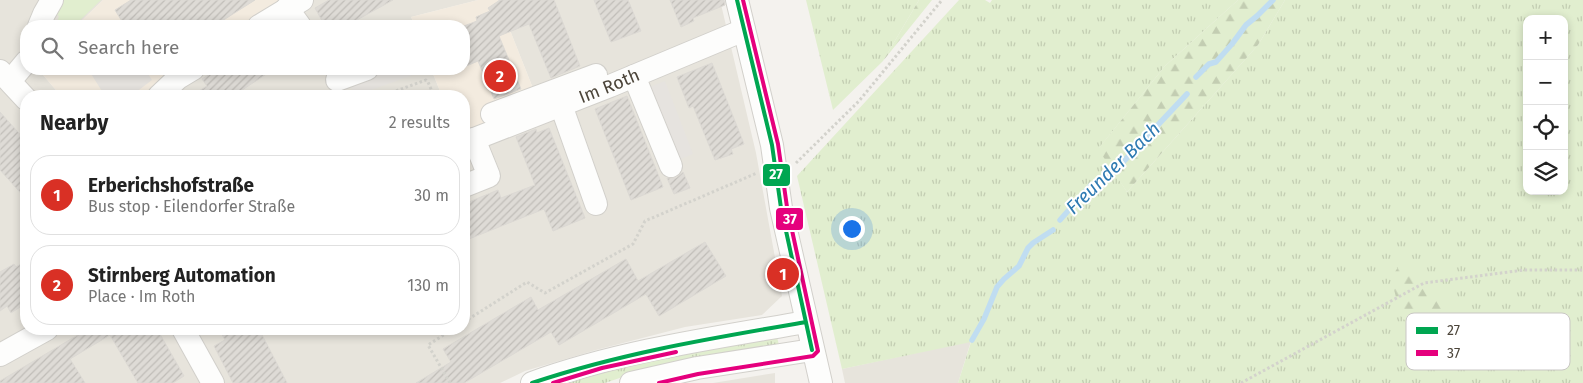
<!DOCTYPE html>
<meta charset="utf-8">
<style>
:root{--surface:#fff;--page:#f2f2f2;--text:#222;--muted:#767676;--line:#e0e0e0;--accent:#d93025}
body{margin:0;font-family:"Fira Sans",sans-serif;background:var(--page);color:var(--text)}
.controls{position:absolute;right:15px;top:15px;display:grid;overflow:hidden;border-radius:10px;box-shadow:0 2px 8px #0003}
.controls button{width:45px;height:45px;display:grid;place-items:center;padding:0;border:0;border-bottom:1px solid var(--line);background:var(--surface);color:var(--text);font:25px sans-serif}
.you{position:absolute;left:851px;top:228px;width:18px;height:18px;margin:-12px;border:4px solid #fff;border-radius:50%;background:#1a73e8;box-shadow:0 0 0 8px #1a73e833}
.badge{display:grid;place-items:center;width:32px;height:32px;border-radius:50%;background:var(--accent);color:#fff;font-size:16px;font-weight:700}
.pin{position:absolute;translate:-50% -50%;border:2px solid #fff;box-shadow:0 1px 5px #0006}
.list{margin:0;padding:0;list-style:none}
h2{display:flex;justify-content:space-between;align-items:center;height:65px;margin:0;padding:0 20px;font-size:21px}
h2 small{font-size:16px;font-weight:400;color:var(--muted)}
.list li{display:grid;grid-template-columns:32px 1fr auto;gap:15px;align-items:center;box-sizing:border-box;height:80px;margin:0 10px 10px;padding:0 10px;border:1px solid var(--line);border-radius:20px}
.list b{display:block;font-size:19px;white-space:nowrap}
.list p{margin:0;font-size:16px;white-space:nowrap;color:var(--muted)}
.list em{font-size:16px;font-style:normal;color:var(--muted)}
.icon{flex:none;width:28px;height:28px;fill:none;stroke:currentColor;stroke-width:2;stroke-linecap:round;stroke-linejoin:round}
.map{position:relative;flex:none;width:1583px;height:383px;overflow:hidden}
.search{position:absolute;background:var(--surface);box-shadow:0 2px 8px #0003;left:20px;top:20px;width:450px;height:55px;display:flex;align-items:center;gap:12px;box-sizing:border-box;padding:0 18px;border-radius:20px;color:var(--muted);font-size:19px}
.panel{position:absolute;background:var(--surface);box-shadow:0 2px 8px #0003;left:20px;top:90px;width:450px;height:245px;border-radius:20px}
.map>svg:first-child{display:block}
</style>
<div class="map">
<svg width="1583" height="383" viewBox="0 0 1583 383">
<defs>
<pattern id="grass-tufts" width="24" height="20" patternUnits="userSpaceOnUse" patternTransform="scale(1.25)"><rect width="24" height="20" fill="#e1eecf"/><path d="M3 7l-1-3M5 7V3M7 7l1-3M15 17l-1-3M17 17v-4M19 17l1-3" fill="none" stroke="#c3cdb2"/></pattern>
<pattern id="forest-firs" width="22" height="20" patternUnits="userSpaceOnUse" patternTransform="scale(1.25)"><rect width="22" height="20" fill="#e1eecf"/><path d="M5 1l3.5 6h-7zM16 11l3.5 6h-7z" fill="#c3cdb2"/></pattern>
<pattern id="building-hatch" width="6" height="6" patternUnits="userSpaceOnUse" patternTransform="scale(1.25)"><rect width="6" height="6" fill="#dedbd6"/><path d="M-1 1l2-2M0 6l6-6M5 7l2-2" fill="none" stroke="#c0bdb8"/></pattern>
</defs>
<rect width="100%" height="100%" fill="#f4f2ee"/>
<path fill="#e7e4dc" d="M0 0H103L76 26H26V69H38L61 96H26V329H464V135L540 106 498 0H720L756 153 782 296 762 315 685 327 596 350 525 371 500 383H0Z
M289 0H478L411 17 415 26H246Z
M178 69H431L442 96H147Z
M971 341 958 383H845L842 369Z
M775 373V383H713Z"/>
<path fill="#f3ebdf" d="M103 0H289L246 26H76Z
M478 0H498L540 106 464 135V96H442L431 69H464V26H415L411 17Z
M38 69H178L147 96H61Z"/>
<path fill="url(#grass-tufts)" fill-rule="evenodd" d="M806 0H919L883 61 833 110Z
M959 0H985L990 3 992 0H1238L1165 66 1099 148 1127 192 1258 45 1285 0H1583V383H958L971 342 842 369 797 176ZM1527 19H1564V191H1527Z
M777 337 779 345 643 370 605 383H565L641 361Z"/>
<path fill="url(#forest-firs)" d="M919 0H932L883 61Z
M1238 0H1285L1258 45 1127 192 1098 149 1165 66Z
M1402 261 1457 310 1463 343 1431 348 1398 313 1397 301 1391 278Z"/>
<path fill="#e1eecf" d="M60 0H101L74 26H56L59 16 52 12Z"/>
<path fill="#e6e3df" d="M88 69H145L152 80 131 96H105Z
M390 69H429L355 96 350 84Z
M665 81 693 154 678 160 650 87Z"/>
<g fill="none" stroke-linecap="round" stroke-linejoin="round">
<path stroke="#c0ddf1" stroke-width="5.5" d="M1196 77 1209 64 1216 62 1232 44 1246 25 1257 16 1273 0
M1060 220 1091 185 1108 178 1187 94
M972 340 984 319 997 287 1004 279 1019 266 1028 248 1033 243 1053 230"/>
</g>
<path fill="url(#building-hatch)" stroke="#dcd9d4" d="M131 0H255L214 26H125L115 10Z
M329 0H393L346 26H325L315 8Z
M500 0H554L580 66 551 78 529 24 499 36 521 89 494 99 478 61 464 67V26L477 21 476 17 490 11 488 8Z
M594 0H628L641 31 611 42Z
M670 0H724L725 5 693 18 694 21 681 27Z
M712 63 744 144 731 149 733 154 715 160 693 106 689 108 677 77Z
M218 69H274L233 96H191L207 86 202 79Z
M627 96 663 187 631 200 595 109Z
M0 112 26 141V199L0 170Z
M549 128 585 218 553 231 544 209 464 241V204L498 190 501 198 535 185 516 137 536 129 537 133Z
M683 172 690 188 674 194 667 178H676Z
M705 242 726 276 659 316 646 294 559 345 551 332 464 383H416L451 362 443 349 531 297 538 310 626 259 638 281Z
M26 261V303L11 313 7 306 0 311V272L14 264 16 267Z
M88 329H157L184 376 173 383H138L110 335 70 359 85 383H0V381Z
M219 329H259L287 383H233L214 346 225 340Z"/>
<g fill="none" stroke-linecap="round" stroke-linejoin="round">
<defs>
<g id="minor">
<path d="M737 0 772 145 781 208 821 383"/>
<path d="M287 8 300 26"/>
<path d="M39 26 44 14 52 0"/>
<path d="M259 26 302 0"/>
<path d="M0 71 26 99"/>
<path d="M634 76 671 166"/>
<path d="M11 80 26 62"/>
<path d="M337 80 367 69"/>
<path d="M159 96 178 78 193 69"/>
<path d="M561 105 596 204"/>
<path d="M492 114 596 75"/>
<path id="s1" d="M464 143 610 86 744 30"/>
<path d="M464 186 489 176 474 139"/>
<path d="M183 329 213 383"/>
<path d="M0 355 47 329"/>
<path d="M532 383C620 351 714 338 806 322"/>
<path d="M631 383 697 368 812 350"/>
</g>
</defs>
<use href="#minor" stroke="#d2d0cb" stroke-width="24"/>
<path stroke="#d3d2cc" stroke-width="3" stroke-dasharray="2.5 2.5" stroke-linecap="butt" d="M382 96 426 80 428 82 434 96
M796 163 859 101 942 0
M464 322 527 282 545 293 633 244 645 221 757 173
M450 383 428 345 453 329
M1241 383 1424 283 1524 270H1583"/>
<use href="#minor" stroke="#fdfdfc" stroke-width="22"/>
<defs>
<path id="bus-1" d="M737 0 772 145 781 208 812 350
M532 383C621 353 713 338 806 322"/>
<path id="bus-2" d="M553 383 602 368 676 352
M659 383 698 374 813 356 818 351 787 207 778 144 743 0"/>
</defs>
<use href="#bus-1" stroke="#fff" stroke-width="8"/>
<use href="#bus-2" stroke="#fff" stroke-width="8"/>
<use href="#bus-1" stroke="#00a651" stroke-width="4"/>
<use href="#bus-2" stroke="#e5007d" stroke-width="4"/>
</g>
<g text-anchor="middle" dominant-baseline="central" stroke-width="4" stroke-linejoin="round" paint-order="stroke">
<g font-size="18" fill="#4b4439" stroke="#fff">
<text stroke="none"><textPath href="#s1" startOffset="156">Im Roth</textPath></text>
</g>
<g font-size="19" font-style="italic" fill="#2e7ab2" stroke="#fff">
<text transform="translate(1113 168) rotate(-44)">Freunder Bach</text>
</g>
</g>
<rect x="1406" y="313" width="164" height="57" rx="8" fill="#fff" stroke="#c9c7c4" stroke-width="1"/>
<rect x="1416" y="327" width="22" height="7" fill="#00a651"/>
<rect x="1416" y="350" width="22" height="6" fill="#e5007d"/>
<g font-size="14" fill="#4b4439">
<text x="1447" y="335">27</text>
<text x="1447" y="358">37</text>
</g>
<g stroke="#fff" stroke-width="2">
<rect x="762" y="163" width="29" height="24" rx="5" fill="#00a651"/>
<rect x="775" y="207" width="29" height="24" rx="5" fill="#e5007d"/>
</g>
<g font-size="14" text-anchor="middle" font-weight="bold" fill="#fff">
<text x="776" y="179">27</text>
<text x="790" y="224">37</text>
</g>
</svg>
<div class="controls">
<button>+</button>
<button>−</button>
<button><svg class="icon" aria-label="locate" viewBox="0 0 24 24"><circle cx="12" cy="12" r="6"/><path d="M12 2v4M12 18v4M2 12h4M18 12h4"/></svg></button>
<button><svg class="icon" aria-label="layers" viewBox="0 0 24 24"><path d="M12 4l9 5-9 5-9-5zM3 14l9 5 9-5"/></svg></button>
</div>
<div class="you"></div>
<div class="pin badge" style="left:783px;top:274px">1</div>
<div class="pin badge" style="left:500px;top:76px">2</div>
<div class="search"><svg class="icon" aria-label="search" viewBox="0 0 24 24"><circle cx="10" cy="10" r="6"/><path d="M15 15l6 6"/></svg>Search here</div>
<section class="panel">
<h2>Nearby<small>2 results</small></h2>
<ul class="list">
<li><span class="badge">1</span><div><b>Erberichshofstraße</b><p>Bus stop · Eilendorfer Straße</p></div><em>30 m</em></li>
<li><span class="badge">2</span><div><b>Stirnberg Automation</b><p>Place · Im Roth</p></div><em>130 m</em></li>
</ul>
</section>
</div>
